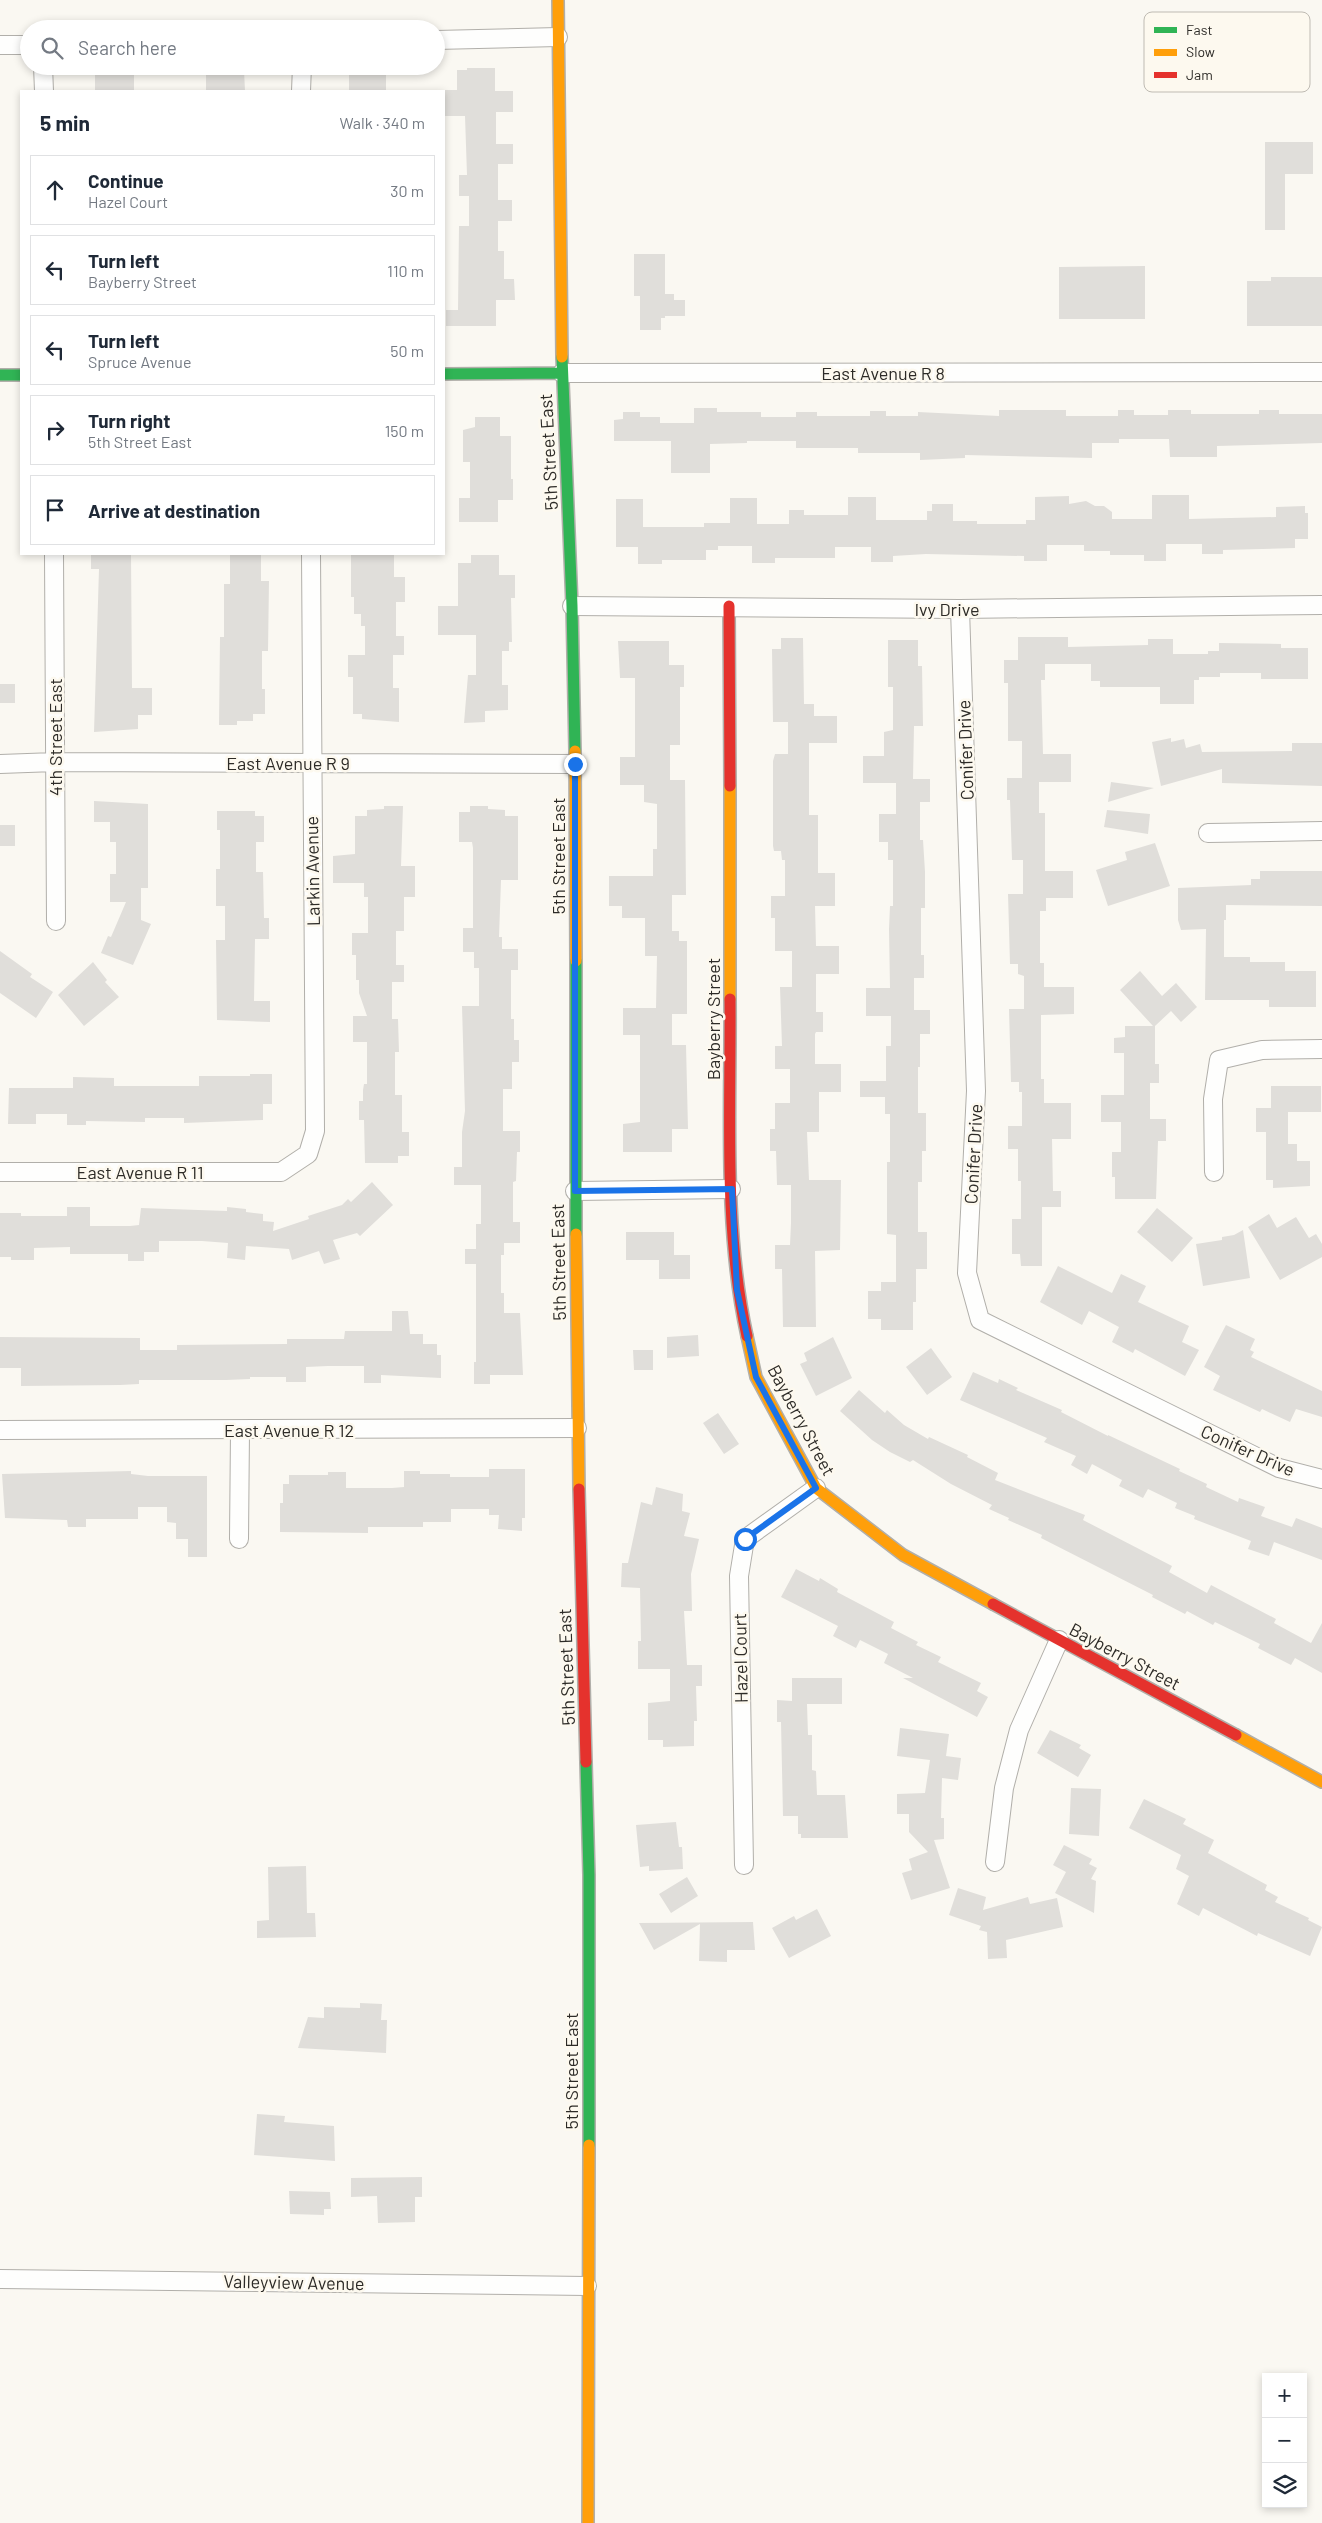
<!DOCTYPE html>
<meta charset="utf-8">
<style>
:root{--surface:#fff;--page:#f2f2f3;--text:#1f2937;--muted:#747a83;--line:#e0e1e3}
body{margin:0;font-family:Barlow,sans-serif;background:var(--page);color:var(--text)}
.controls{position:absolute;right:15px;bottom:15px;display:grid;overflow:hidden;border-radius:0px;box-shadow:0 2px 8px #0003}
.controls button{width:45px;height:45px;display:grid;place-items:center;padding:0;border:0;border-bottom:1px solid var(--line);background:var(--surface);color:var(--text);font:25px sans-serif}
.stop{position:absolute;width:15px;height:15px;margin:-11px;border:4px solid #1a73e8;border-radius:50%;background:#fff}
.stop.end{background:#1a73e8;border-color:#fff;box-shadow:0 1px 5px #0008}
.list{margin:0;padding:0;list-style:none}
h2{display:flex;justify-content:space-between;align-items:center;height:65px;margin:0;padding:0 20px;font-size:21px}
h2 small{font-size:16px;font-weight:400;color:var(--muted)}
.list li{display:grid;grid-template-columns:32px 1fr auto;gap:15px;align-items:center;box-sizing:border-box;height:70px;margin:0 10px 10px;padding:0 10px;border:1px solid var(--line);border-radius:0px}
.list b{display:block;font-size:19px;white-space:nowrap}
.list p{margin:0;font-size:16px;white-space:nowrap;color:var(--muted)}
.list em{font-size:16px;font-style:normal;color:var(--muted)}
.icon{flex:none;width:28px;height:28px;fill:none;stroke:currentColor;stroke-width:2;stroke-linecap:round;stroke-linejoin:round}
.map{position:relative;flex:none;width:1322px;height:2523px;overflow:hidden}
.search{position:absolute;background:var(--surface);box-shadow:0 2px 8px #0003;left:20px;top:20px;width:425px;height:55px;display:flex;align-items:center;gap:12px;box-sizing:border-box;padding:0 18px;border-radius:28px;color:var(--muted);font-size:19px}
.panel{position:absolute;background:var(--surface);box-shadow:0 2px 8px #0003;left:20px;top:90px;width:425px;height:465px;border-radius:0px}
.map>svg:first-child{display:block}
</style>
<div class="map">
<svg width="1322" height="2523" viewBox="0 0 1322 2523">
<rect width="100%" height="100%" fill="#faf8f2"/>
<path fill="#e0deda" d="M467 68H495V91H513V112H496V144H513V164H498V200H512V221H498V251H504V279H514L515 300H496V326H446V310H458L459 226H469V196H459V175H467L465 116H444V90H457V70H467Z
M349 69H378V73H386V91H349Z
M95 70 134 72V91H95Z
M206 70H244L245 91H206Z
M1265 142H1313V174H1285V230H1265Z
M634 254H665V294H674V300H685V316H665V318H661V330H640V296H634Z
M1145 266V319H1059V267Z
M1271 277H1322V326H1247V281H1271Z
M694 408H717V412H761V417H796V412H817V416H870V411H886V416H918V412L999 416V410H1066V416H1118V410H1134V415H1168V410H1191V414H1259V410H1279V414H1322V443L1217 446V457H1170L1169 439H1119V443H1092V458L965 455V458L920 460V453H858V448H796V441H747V443L710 444V473H671V441H614V420L623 419V412H640V417H660V423H694Z
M475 417H500V436H511V479H513V500H498V522H459V498H470V462H463V430L475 427Z
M1152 495H1189V519L1276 517V507L1305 506V513H1308V539H1295V548L1223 550V554H1202V544H1166V561H1144V555H1110V551H1084V545H1047V561H1024V556L926 554 893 556V562H871V547H835V558H775V563H752V546H718V550H706V560H662V564H638V547H616V499H643V527H704V523H730V498H757V524H789V510H804V515H848V497H876V520H927V511H932V504H953V521H977V524H1026V520H1035V497L1069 496V504L1086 501 1095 506H1104L1112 512V519H1152Z
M91 554H131L132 688H152V715H138V729L94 732 99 569H91Z
M230 554H261V581H269L268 651H262V689H265V714H253V721H237V725H219L220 637H224V584H230Z
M351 554H394V577H405V602H396V636H404V655H393V688H399V722L362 719V714H353V677H348V655H365V626H361V614H354V597H351Z
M471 555H499V575H515V598H511L512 642H509V651H502V685H508V710L485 711V722L464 723 468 675H476V635H438V606H458V563H471Z
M1018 637H1068V647L1148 645V639H1173V654H1208V651H1219V643L1281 644V648H1308V679H1261V673H1220V677H1199V680H1194V704H1160V687H1100V681H1091V664H1045V680H1041L1043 754H1071V782H1039V813H1045V871H1073V898H1046V911H1040V963H1044V987H1074V1014L1041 1015V1079H1044V1103H1071V1139H1052L1053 1191H1061V1207H1042V1266H1021L1020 1254H1012V1219H1021V1181H1018V1149H1008V1126H1022V1092H1019V1082H1011L1009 1009H1024V976L1018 974V964H1010L1008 894H1023V860H1012L1010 800H1007V778H1022V741H1008V683H1004V660H1018Z
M781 638H803L804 704H814V716H837V743H809V815H818V873H835V906H815L816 946H839V974H816V1012H823V1032H816L815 1034V1064H841V1092H819V1132H807L809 1180H841L840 1250 815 1251 816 1327H783L782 1269H775V1245H790L791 1223V1185H777L776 1151H770V1129H775V1103H790V1069H775V1046H782L780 987H792V951H775V918H771V896H785V860H782L781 851H774L773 846V761L775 754H788V722H773L772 649H781Z
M888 640H918V666H922L923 726H914L913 779H930V802H920V840H923L925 872V908H921V955H924V978H914V1010H930V1034H920V1067H918V1113H926V1151H922V1182H918V1232H927V1269H916V1302H913V1330H881V1319H868V1291H881V1282H896V1235L887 1234V1162H890V1114H885V1097H860V1081H886V1046H891V1016H866V988H890L889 929 890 906H893V860H888V842H879V814H896V783H863V756H884V732L893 730V687H888Z
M618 641H669V665H684V687H680V745H670V780H685L686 895H672V931H679V941H687V1014H672V1045H686L688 1129H672V1152H623V1124L640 1122V1035H623V1008H656L657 956H645V918H622V906H609V876H653V849H657V804L644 802V785H620V757H635V678H620Z
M0 684H15V703H0Z
M1171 738V742L1184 739 1186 748 1200 744 1202 752 1292 751V743H1322V786L1222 783V769L1161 786 1152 742Z
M1111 782 1154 788 1108 802Z
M94 801 148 804V888H141V920L151 924 133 965 101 953 108 936 111 937 126 902H110V874H116V842H110V822H94Z
M384 806H403L401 866H415V897H404V931H396V965H404V982H392V1019H398L399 1052H395V1095H402V1132H409V1156H398V1163H365L364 1120H359V1101H363V1090L364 1084H367V1042H353V1016H367L359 993V980H356V955H352V933H368V897H364V883H333V856L355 854V816H367V810L384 809Z
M470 806H488V809L505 810V816H518V880H501L499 937H502V949H518V970H511V1019H514V1040H519V1062H512V1089H503V1131H520V1152H517L516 1181 513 1182V1222H520V1243H504V1255H501V1293H504V1313H520L523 1375H490V1384H474V1362H476V1264H465V1249H476V1224H481V1185H454V1167H462V1132L465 1111 462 1006H479V968H474V952H463V928H473V848L472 842H459V812H470Z
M1107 810 1150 814 1148 834 1104 827Z
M217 811H255V816H264V842H256V872H263L264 918H269V939H255L254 1001H270V1022L217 1020 216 940H225V906H216V869H220V830H217Z
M0 825H15V846H0Z
M1155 843 1170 886 1108 906 1096 870 1127 860 1125 852Z
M1260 871H1322V906L1226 905V920H1224V957H1250V962H1285V971H1316V1007H1269V1000H1205L1206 929 1181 930 1178 920V888L1251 885V879H1260Z
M0 951 32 974 30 977 53 992 36 1018 0 993Z
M93 962 107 980 105 982 119 997 84 1026 58 995Z
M1140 971 1162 996 1176 983 1197 1007 1181 1022 1171 1011 1155 1026V1064H1159V1083H1150V1119H1166V1141H1158L1156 1199H1115V1177H1112V1152H1121V1122H1101V1095H1124V1053H1114V1038L1125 1037V1026H1153L1120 990Z
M250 1074H272V1104H263V1120L184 1123V1118H145V1122L86 1121V1125H67V1114H36V1124H8L9 1088H73V1077L114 1078V1086H199V1076H250Z
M1271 1086H1321V1112H1288V1144H1297V1161H1310V1186L1273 1188V1180H1266V1132H1256V1108H1271Z
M372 1182 393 1205 360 1236 357 1233 333 1240 340 1259 324 1264 319 1251 292 1260 289 1249 246 1246 245 1260 227 1258 228 1243 202 1241H159V1252H144V1261H128V1254H70V1247L34 1248V1260H11V1257H0V1213H21V1216H67V1207H90V1226H130L139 1225 141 1208 227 1211V1207L246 1209V1212L263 1214V1221L274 1222 273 1231 309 1219 308 1216 342 1205 348 1199 351 1202Z
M1157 1208 1193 1238 1172 1262 1137 1232Z
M1269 1214 1277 1228 1296 1217 1309 1238 1316 1234 1322 1244V1257L1280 1280 1248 1227Z
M1243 1230 1250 1278 1203 1286 1196 1244 1222 1240V1237L1234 1235Z
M626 1232H674V1255H690V1279H659V1260H626Z
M1058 1266 1112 1293 1121 1274 1146 1286 1138 1302 1189 1326 1182 1342 1199 1350 1185 1376 1135 1349 1133 1353 1112 1342 1119 1327 1089 1311 1082 1325 1040 1302Z
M392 1311H408L410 1334H423V1344H437V1355H441V1378L381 1375V1383H364V1366H328L306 1367V1382H286V1377H250V1379L226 1380H139V1384L120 1385 21 1386V1368H0V1337L140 1338V1350H177V1345L287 1344V1339H344L345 1331H392Z
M1226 1325 1255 1339 1250 1350 1254 1352 1251 1357 1322 1391V1417L1296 1409 1290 1422 1262 1409 1260 1412 1213 1390 1220 1376 1204 1367Z
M698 1335 699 1356 667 1358V1337Z
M833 1337 852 1378 816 1396 800 1364 807 1361 804 1353Z
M931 1348 952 1377 927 1395 906 1367Z
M633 1350H653V1370H634Z
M973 1372 998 1383 999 1379 1018 1388 1016 1390 1062 1410 1061 1412 1108 1436V1435L1180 1469 1179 1471 1207 1484 1206 1487 1238 1502 1239 1498 1265 1507 1261 1516 1292 1527 1296 1518 1322 1528V1560L1274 1542 1269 1556 1248 1549 1251 1541 1194 1519 1195 1516 1175 1508 1177 1503 1148 1489 1143 1498 1119 1486 1122 1480 1092 1464 1087 1474 1071 1465 1076 1456 1044 1442 1047 1438 960 1400Z
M859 1390 885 1413 887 1410 904 1425 928 1439 929 1437 968 1455 967 1457 998 1473 995 1480 1085 1515 1083 1520 1172 1566 1169 1572 1207 1593 1211 1585 1276 1619 1274 1623 1311 1643 1322 1623V1673L1295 1658 1291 1665 1258 1648 1260 1644 1215 1622 1213 1625 1187 1611 1185 1614 1152 1597 1153 1595 1041 1538 1042 1535 1008 1520 1009 1518 989 1509 992 1505 951 1484 913 1460 910 1462 890 1452 872 1440 840 1411Z
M718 1413 739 1444 724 1454 703 1423Z
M489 1469H525V1518H522V1531L498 1529 499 1515H489V1509H451V1522H423V1527H368V1533L280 1532V1503H283V1484H289V1475H328V1472H346V1488H392L404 1487V1471H420V1474H450V1477H489Z
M131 1471V1474L148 1476H207V1557H188V1539H176V1523L167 1522V1507H138V1519H86V1527H68L67 1520 5 1518 2 1474Z
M656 1487 683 1494 682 1511 690 1513 684 1536 699 1539 691 1574 692 1611H684L687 1665H702V1686H696L697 1721H694V1746L663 1747V1740H648V1703L670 1701V1669H638V1641H641L640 1588 621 1587 622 1563H628L641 1502 652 1505Z
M796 1569 819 1581 820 1578 838 1589 837 1592 894 1622 891 1628 918 1642 916 1645 941 1657 938 1662 981 1683 977 1691 988 1697 977 1717 903 1678H913L884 1663 888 1654 860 1640 856 1648 833 1636 838 1626 781 1597Z
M792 1678H842V1704H807L808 1735H812V1770L816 1771 817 1795H845L848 1838H801V1834H798V1816H783L781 1722H777V1700L792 1701Z
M900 1728 949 1734 946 1756 961 1758 958 1780 942 1778 941 1818H944V1839L934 1840 950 1888 911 1900 902 1873 912 1870 909 1859 928 1852 909 1832V1814H897V1794L925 1793 930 1760 897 1756Z
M1050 1730 1081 1745 1079 1748 1091 1755 1078 1777 1037 1753Z
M1071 1788 1101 1789 1099 1836 1069 1834Z
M1144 1799 1186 1819 1183 1824 1214 1840 1208 1853 1267 1885 1265 1890 1278 1897 1275 1902 1309 1918 1308 1920 1322 1927 1310 1956 1258 1933 1257 1936 1203 1908 1199 1916 1177 1904 1189 1876 1176 1869 1181 1855 1129 1828Z
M676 1822 679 1847H682L683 1869 649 1871V1866L640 1867 636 1825Z
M1064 1845 1092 1859 1089 1864 1097 1868 1091 1879 1096 1881 1094 1913 1055 1893 1066 1872 1053 1865Z
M306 1866 307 1913H315L316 1937 257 1938V1921L269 1920 268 1867Z
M687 1877 698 1896 671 1913 659 1894Z
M958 1888 986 1897 983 1910 1028 1897 1030 1904 1057 1898 1063 1927 1006 1940 1007 1958 988 1959 987 1932 979 1930 981 1926 949 1915Z
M817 1909 831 1936 789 1958 772 1928 794 1916 796 1920Z
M753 1922 755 1950H727V1962L699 1961 700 1924 654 1950 639 1923Z
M360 2003 382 2004 381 2020H387L386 2053 298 2048 308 2017 324 2018V2007L360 2008Z
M257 2114 285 2116 284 2122 334 2126 335 2161 254 2155Z
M422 2177V2197H415V2222L378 2223 377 2196 351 2197V2178Z
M289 2191 330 2192 331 2209H324V2215L290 2214Z"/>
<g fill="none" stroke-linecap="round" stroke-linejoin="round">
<defs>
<path id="street" d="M436 40 558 37
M0 45H29
M43 66 44 91
M301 91 302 66
M562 373 1322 372
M54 554 56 921
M572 606 960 609 1322 605
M960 609 976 1091 967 1273 980 1320 1279 1468 1322 1479
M0 764 55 762 575 764
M1208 833 1322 831
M0 1172H281L308 1154 315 1131 311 554
M1214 1172 1213 1099 1219 1060 1262 1050 1322 1049
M575 1191 731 1189
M0 1430 577 1428
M239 1539 240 1431
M995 1862 1004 1788 1019 1730 1059 1640
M744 1865 739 1576 745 1539 816 1488
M0 2279 587 2286"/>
<path id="fast" d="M562 357 572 606 575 751
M444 374 562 373
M0 375H21
M576 961V1234
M586 1762 589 1875V2145"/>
<path id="slow" d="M558 0 562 357
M575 751 576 961
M730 786V999
M576 1234 579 1489
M747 1336 756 1377 816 1488 903 1555 993 1604
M1236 1735 1322 1782
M588 2523 589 2145"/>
<path id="jam" d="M729 606 730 786
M730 999C731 1111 723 1227 747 1336
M579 1489 586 1762
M993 1604 1236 1735"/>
</defs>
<use href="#street" stroke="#b1afaa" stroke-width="20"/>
<use href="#fast" stroke="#b1afaa" stroke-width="14"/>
<use href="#slow" stroke="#b1afaa" stroke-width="14"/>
<use href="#jam" stroke="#b1afaa" stroke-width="14"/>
<use href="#street" stroke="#fefefd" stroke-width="18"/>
<use href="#fast" stroke="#30b455" stroke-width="11"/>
<use href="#slow" stroke="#ff9f0a" stroke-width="11"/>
<use href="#jam" stroke="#e5322d" stroke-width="11"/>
</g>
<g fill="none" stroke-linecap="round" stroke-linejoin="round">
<path stroke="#1a73e8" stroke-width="6" d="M575 764V1191L732 1189 737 1290 756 1377 816 1488 745 1539"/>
</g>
<g text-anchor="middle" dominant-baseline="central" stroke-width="5" stroke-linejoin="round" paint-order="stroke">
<g font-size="18" fill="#2d2b27" stroke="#fdf9ef">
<text x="883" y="373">East Avenue R 8</text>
<text transform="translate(548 452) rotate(-93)">5th Street East</text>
<text x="947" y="609">Ivy Drive</text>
<text transform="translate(55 737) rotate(-90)">4th Street East</text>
<text transform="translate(965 750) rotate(-92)">Conifer Drive</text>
<text x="288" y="763">East Avenue R 9</text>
<text transform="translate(558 856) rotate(-90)">5th Street East</text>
<text transform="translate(312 871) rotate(-91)">Larkin Avenue</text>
<text transform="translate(713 1019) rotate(-90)">Bayberry Street</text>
<text transform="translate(973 1154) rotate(-87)">Conifer Drive</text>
<text x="140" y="1172">East Avenue R 11</text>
<text transform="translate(558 1262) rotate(-91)">5th Street East</text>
<text transform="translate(802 1420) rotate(62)">Bayberry Street</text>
<text x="289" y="1430">East Avenue R 12</text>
<text transform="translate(1248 1450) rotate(24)">Conifer Drive</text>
<text transform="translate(1125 1656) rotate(28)">Bayberry Street</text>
<text transform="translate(740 1658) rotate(-91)">Hazel Court</text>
<text transform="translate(566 1667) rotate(-92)">5th Street East</text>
<text transform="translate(571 2071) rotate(-90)">5th Street East</text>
<text transform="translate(294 2282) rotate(1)">Valleyview Avenue</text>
</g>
</g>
<rect x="1144" y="12" width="166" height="80" rx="8" fill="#fdf9ef" stroke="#bfbbb3" stroke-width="1"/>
<rect x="1154" y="27" width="23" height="6" fill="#30b455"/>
<rect x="1154" y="49" width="23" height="7" fill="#ff9f0a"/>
<rect x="1154" y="72" width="23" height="6" fill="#e5322d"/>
<g font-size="14" fill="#2d2b27">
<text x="1186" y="35">Fast</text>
<text x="1186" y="57">Slow</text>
<text x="1186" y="80">Jam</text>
</g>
</svg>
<div class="controls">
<button>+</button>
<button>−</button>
<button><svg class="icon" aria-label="layers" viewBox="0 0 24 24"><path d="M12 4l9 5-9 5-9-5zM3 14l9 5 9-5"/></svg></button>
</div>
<div class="stop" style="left:745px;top:1539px"></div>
<div class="stop end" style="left:575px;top:764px"></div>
<div class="search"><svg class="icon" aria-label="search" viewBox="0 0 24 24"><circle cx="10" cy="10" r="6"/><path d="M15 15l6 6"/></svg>Search here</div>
<section class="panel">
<h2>5 min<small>Walk · 340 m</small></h2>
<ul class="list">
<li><svg class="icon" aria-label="ahead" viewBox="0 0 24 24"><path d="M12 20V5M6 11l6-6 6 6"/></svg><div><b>Continue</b><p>Hazel Court</p></div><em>30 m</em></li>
<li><svg class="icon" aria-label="left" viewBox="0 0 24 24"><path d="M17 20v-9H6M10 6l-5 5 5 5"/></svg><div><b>Turn left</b><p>Bayberry Street</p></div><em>110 m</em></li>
<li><svg class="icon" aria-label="left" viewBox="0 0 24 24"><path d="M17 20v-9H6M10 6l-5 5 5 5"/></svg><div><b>Turn left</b><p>Spruce Avenue</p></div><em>50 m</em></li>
<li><svg class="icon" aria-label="right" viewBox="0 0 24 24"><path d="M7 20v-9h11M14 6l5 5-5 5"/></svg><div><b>Turn right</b><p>5th Street East</p></div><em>150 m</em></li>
<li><svg class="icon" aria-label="arrive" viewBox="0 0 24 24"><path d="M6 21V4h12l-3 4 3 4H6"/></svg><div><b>Arrive at destination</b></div></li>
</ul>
</section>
</div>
